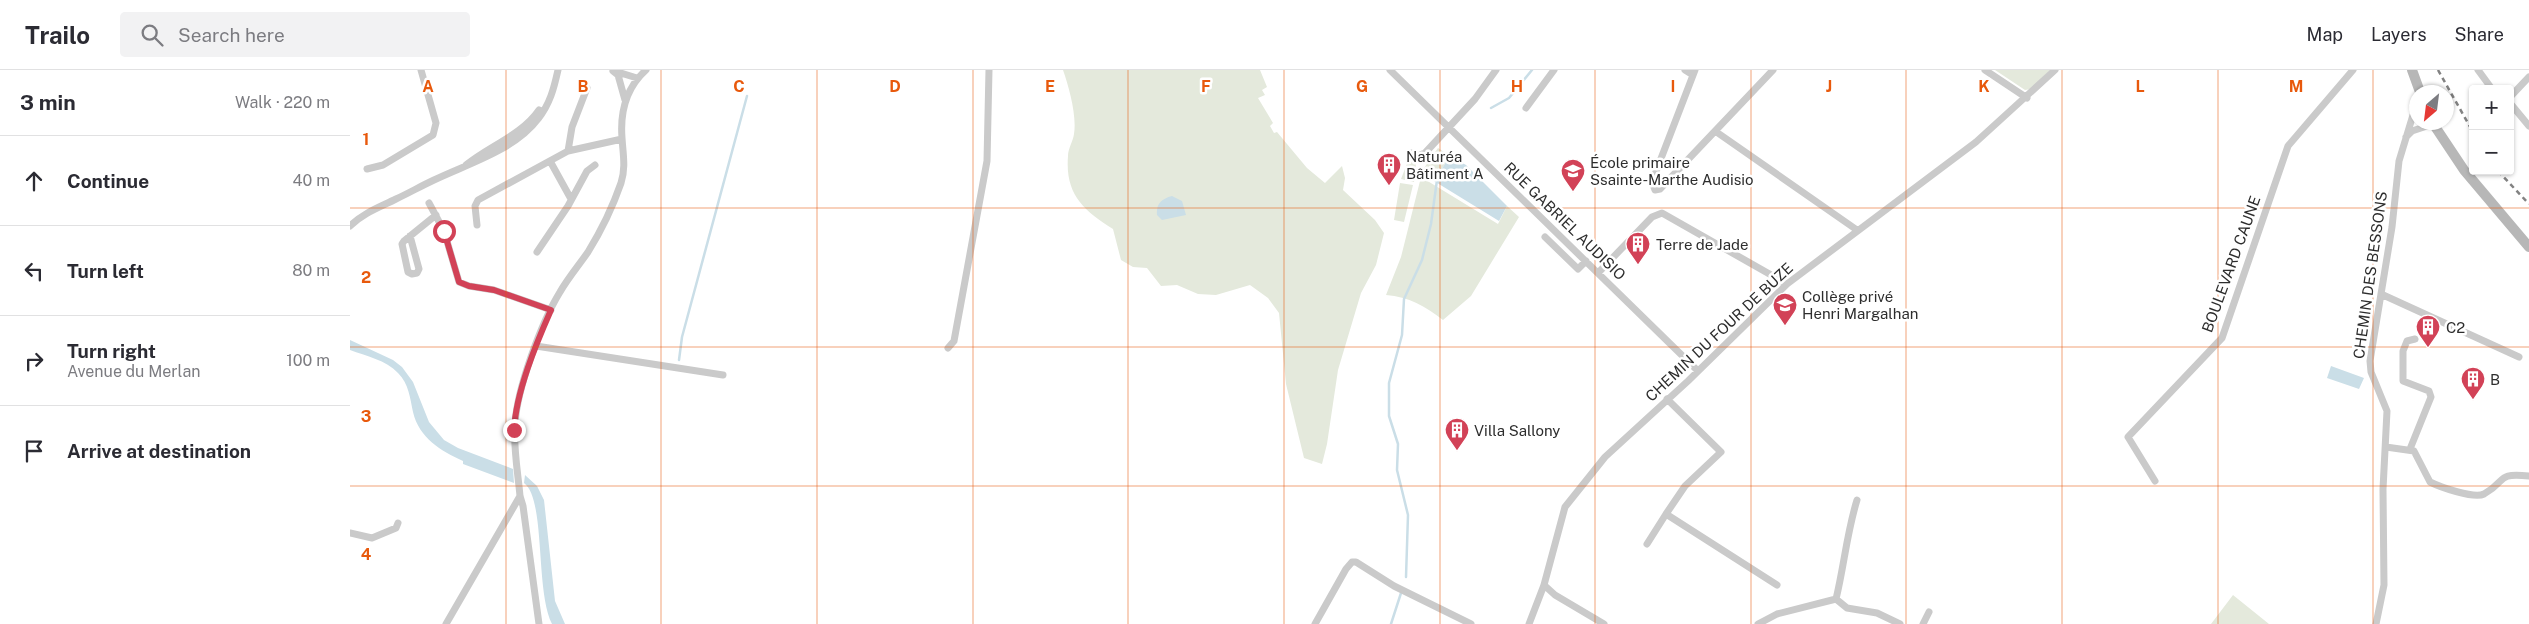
<!DOCTYPE html>
<meta charset="utf-8">
<style>
:root{--surface:#fff;--page:#f2f2f3;--text:#2b2b33;--muted:#7c7c81;--line:#e1e1e2}
body{margin:0;font-family:"Public Sans",sans-serif;background:var(--page);color:var(--text)}
.controls{position:absolute;right:15px;top:15px;display:grid;overflow:hidden;border-radius:5px;box-shadow:0 1px 4px #0004}
.controls button{width:45px;height:45px;display:grid;place-items:center;padding:0;border:0;border-bottom:1px solid var(--line);background:var(--surface);color:var(--text);font:25px sans-serif}
.compass{position:absolute;left:2059px;top:15px;width:45px;height:45px;border-radius:50%;background:var(--surface);box-shadow:0 1px 4px #0004;rotate:208deg}
.stop{position:absolute;width:15px;height:15px;margin:-11px;border:4px solid #d24257;border-radius:50%;background:#fff}
.stop.end{background:#d24257;border-color:#fff;box-shadow:0 1px 5px #0008}
.list{margin:0;padding:0;list-style:none}
h2{display:flex;justify-content:space-between;align-items:center;height:65px;margin:0;padding:0 20px;font-size:21px}
h2 small{font-size:16px;font-weight:400;color:var(--muted)}
.list li{display:grid;grid-template-columns:32px 1fr auto;gap:15px;align-items:center;box-sizing:border-box;height:90px;padding:0 20px;border-top:1px solid var(--line)}
.list b{display:block;font-size:19px;white-space:nowrap}
.list p{margin:0;font-size:16px;white-space:nowrap;color:var(--muted)}
.list em{font-size:16px;font-style:normal;color:var(--muted)}
.icon{flex:none;width:28px;height:28px;fill:none;stroke:currentColor;stroke-width:2;stroke-linecap:round;stroke-linejoin:round}
.map{position:relative;flex:none;width:2179px;height:554px;overflow:hidden}
header{display:flex;align-items:center;gap:30px;box-sizing:border-box;height:70px;padding:0 25px;background:var(--surface);border-bottom:1px solid var(--line)}
header strong{font-size:24px}
nav{display:flex;gap:28px;margin-inline-start:auto;font-size:18px}
.search{width:350px;height:45px;background:var(--page);display:flex;align-items:center;gap:12px;box-sizing:border-box;padding:0 18px;border-radius:5px;color:var(--muted);font-size:19px}
main{display:flex}
aside{flex:1;background:var(--surface)}
.map>svg:first-child{display:block}
</style>
<header>
<strong>Trailo</strong>
<div class="search"><svg class="icon" aria-label="search" viewBox="0 0 24 24"><circle cx="10" cy="10" r="6"/><path d="M15 15l6 6"/></svg>Search here</div>
<nav><a>Map</a><a>Layers</a><a>Share</a></nav>
</header>
<main>
<aside>
<h2>3 min<small>Walk · 220 m</small></h2>
<ul class="list">
<li><svg class="icon" aria-label="ahead" viewBox="0 0 24 24"><path d="M12 20V5M6 11l6-6 6 6"/></svg><div><b>Continue</b></div><em>40 m</em></li>
<li><svg class="icon" aria-label="left" viewBox="0 0 24 24"><path d="M17 20v-9H6M10 6l-5 5 5 5"/></svg><div><b>Turn left</b></div><em>80 m</em></li>
<li><svg class="icon" aria-label="right" viewBox="0 0 24 24"><path d="M7 20v-9h11M14 6l5 5-5 5"/></svg><div><b>Turn right</b><p>Avenue du Merlan</p></div><em>100 m</em></li>
<li><svg class="icon" aria-label="arrive" viewBox="0 0 24 24"><path d="M6 21V4h12l-3 4 3 4H6"/></svg><div><b>Arrive at destination</b></div></li>
</ul>
</aside>
<div class="map">
<svg width="2179" height="554" viewBox="0 0 2179 554">
<rect width="100%" height="100%" fill="#fff"/>
<path fill="#e4e9dc" d="M713 0H910L917 17 912 20 915 25 908 28 923 53 920 56 924 63 927 62 957 98 975 113 992 96 995 108 993 120 1025 150 1034 163 1026 195 1011 223 988 300 977 374 972 394 954 388 936 314 929 243 918 228 900 215 866 225 848 224 827 215 811 216 797 198 783 197 771 190 763 159C733 140 715 124 718 86 718 79 723 71 724 64 727 46 719 17 713 0Z
M1645 0H1700L1681 19 1675 20Z
M1088 78 1100 86 1084 111 1072 101Z
M1060 86 1066 94 1064 112 1051 109Z
M1071 107 1148 154 1157 136 1169 147 1121 226 1093 250C1075 236 1059 227 1036 225L1051 187Z
M1050 113 1063 115 1054 152 1044 150Z
M1883 525 1919 554H1861Z"/>
<path fill="#cadee7" d="M1100 86 1116 95 1157 136 1149 151 1084 111Z
M822 126 832 131 836 145 812 150 807 145C806 134 811 129 822 126Z
M0 270 43 290 52 297 63 312 79 352 94 370 108 378 163 399 164 413 113 394V391C91 381 69 368 63 342 60 328 59 314 48 303 36 290 16 286 0 280Z
M1981 296 2014 308 2009 319 1977 308Z
M175 405 187 416 194 430 205 531 215 554H202C185 521 196 429 174 413Z"/>
<g fill="none" stroke-linecap="round" stroke-linejoin="round">
<path stroke="#cadee7" stroke-width="2.5" d="M1141 38 1159 28 1182 0
M329 290 332 267 397 26
M1056 507 1058 445 1047 400 1048 374 1039 346V313L1052 265 1054 229 1072 190 1081 154 1087 110
M1041 554 1051 523"/>
<path stroke="#cacaca" stroke-width="7" d="M1040 0 1348 301
M1335 0 1343 5
M1345 0 1302 112 1305 120 1310 119 1423 0
M1635 0 1677 28
M2128 0 2142 19
M263 1 268 5 275 30
M264 1 287 8
M2160 27 2179 7
M2160 33 2179 56
M1176 38 1204 0
M1365 61 1507 160
M2056 67 2062 61 2083 54
M218 81 222 57 237 18
M1061 83 1068 86 1075 83 1125 29 1146 0
M200 91 221 129
M116 95C139 76 172 65 189 40
M17 99 33 95 83 65 86 53 71 0
M79 133 94 161 109 212 119 216 144 220 201 240
M127 155 125 136 128 130 218 81 272 69
M0 156C13 143 30 137 46 129 59 123 71 116 84 110 117 94 165 80 188 49 200 34 204 18 208 0
M60 166 69 199 67 203 62 204 58 202 52 174 54 171 86 145
M1195 167 1228 199 1236 191
M187 182 218 136 237 101 245 95
M1248 203 1302 147 1312 143 1437 214
M2031 224 2169 287
M186 276 373 305
M598 278 604 271 637 91 639 0
M1317 329 1371 382 1335 416 1316 444 1427 515
M2036 377 2064 381 2080 412C2090 417 2124 429 2134 424 2159 410 2144 403 2179 406
M2060 379 2081 327 2079 321 2053 311V281L2057 271 2065 269
M1805 411 1778 367 1872 268 1938 76 2003 0
M0 463 22 468 46 458 48 453
M1297 474 1316 444
M1194 515 1205 525 1254 554
M1486 529 1497 538 1527 543 1550 554
M96 554 170 426
M189 554 173 436 170 426C168 403 163 377 165 354 167 319 191 253 210 222 218 208 229 195 238 182 251 161 263 136 271 113 276 98 273 84 272 68 270 42 276 18 296 0
M965 554 996 499 1002 492H1006L1044 516 1121 554
M1179 554 1194 515 1215 437 1255 387 1338 311 1437 214 1626 72 1705 0
M1408 554 1427 544 1486 529C1494 496 1497 462 1507 430
M1573 554 1579 542
M2026 554 2034 515 2033 419 2037 341 2021 302 2020 291 2042 157 2049 91 2063 45 2066 41"/>
<path stroke="#b7b7b7" stroke-width="10" d="M2062 0 2070 22
M2082 52 2114 100 2179 177"/>
<path stroke="#828282" stroke-width="2.5" stroke-dasharray="5 4" stroke-linecap="butt" d="M2088 0 2123 62
M2148 101 2179 134"/>
</g>
<g fill="none" stroke-linecap="round" stroke-linejoin="round">
<path stroke="#d24257" stroke-width="6" d="M94 161 109 212 119 216 144 220 201 240C186 274 166 322 164 360"/>
</g>
<path fill="none" stroke="#e8590c" stroke-width="1" stroke-opacity="0.55" d="M156 0V554M311 0V554M467 0V554M623 0V554M778 0V554M934 0V554M1090 0V554M1245 0V554M1401 0V554M1556 0V554M1712 0V554M1868 0V554M2023 0V554M0 138H2179M0 277H2179M0 416H2179"/>
<defs>
<symbol id="building-pin" viewBox="-11 -11 22 30"><path d="M0 17L-7.5 6A9.5 9.5 0 1 1 7.5 6Z" fill="#d24257" stroke="#fff"/><path d="M-4-6H4V6H1V3H-1V6H-4ZM-2.5-4.3h1.7v1.8h-1.7ZM.8-4.3h1.7v1.8H.8ZM-2.5-1h1.7V.8h-1.7ZM.8-1h1.7V.8H.8Z" fill="#fff"/></symbol>
<symbol id="school-pin" viewBox="-11 -11 22 30"><path d="M0 17L-7.5 6A9.5 9.5 0 1 1 7.5 6Z" fill="#d24257" stroke="#fff"/><path d="M0-5L7-2L0 1L-7-2ZM-4 1L0 2.5L4 1V4Q0 6-4 4Z" fill="#fff"/></symbol>
</defs>
<g fill-rule="evenodd">
<use href="#building-pin" x="1025" y="81" width="28" height="38"/>
<use href="#school-pin" x="1209" y="87" width="28" height="38"/>
<use href="#building-pin" x="1274" y="160" width="28" height="38"/>
<use href="#school-pin" x="1421" y="221" width="28" height="38"/>
<use href="#building-pin" x="2064" y="243" width="28" height="38"/>
<use href="#building-pin" x="2109" y="295" width="28" height="38"/>
<use href="#building-pin" x="1093" y="346" width="28" height="38"/>
</g>
<g text-anchor="middle" dominant-baseline="central" stroke-width="5" stroke-linejoin="round" paint-order="stroke">
<g font-size="15" fill="#2d2d2d" stroke="#fff" text-anchor="start">
<text x="1056" y="86">Naturéa<tspan x="1056" dy="17">Bâtiment A</tspan></text>
<text x="1240" y="92">École primaire<tspan x="1240" dy="17">Ssainte-Marthe Audisio</tspan></text>
<text x="1306" y="174">Terre de Jade</text>
<text x="1452" y="226">Collège privé<tspan x="1452" dy="17">Henri Margalhan</tspan></text>
<text x="2096" y="257">C2</text>
<text x="2140" y="309">B</text>
<text x="1124" y="360">Villa Sallony</text>
</g>
<g font-size="15" fill="#2d2d2d" stroke="#fff">
<text transform="translate(1215 151) rotate(44)">RUE GABRIEL AUDISIO</text>
<text transform="translate(1881 194) rotate(-70)">BOULEVARD CAUNE</text>
<text transform="translate(2020 205) rotate(-82)">CHEMIN DES BESSONS</text>
<text transform="translate(1369 262) rotate(-43)">CHEMIN DU FOUR DE BUZE</text>
</g>
</g>
<g font-size="16" text-anchor="middle" font-weight="bold" fill="#e8590c" stroke="#fff" stroke-width="5" stroke-linejoin="round" paint-order="stroke">
<text x="78" y="22">A</text>
<text x="233" y="22">B</text>
<text x="389" y="22">C</text>
<text x="545" y="22">D</text>
<text x="700" y="22">E</text>
<text x="856" y="22">F</text>
<text x="1012" y="22">G</text>
<text x="1167" y="22">H</text>
<text x="1323" y="22">I</text>
<text x="1479" y="22">J</text>
<text x="1634" y="22">K</text>
<text x="1790" y="22">L</text>
<text x="1946" y="22">M</text>
<text x="16" y="75">1</text>
<text x="16" y="213">2</text>
<text x="16" y="352">3</text>
<text x="16" y="490">4</text>
</g>
</svg>
<div class="controls">
<button>+</button>
<button>−</button>
</div>
<svg class="compass" viewBox="-18 -18 36 36"><path d="M0-13l5 13h-10z" fill="#e53935"/><path d="M0 13l5-13h-10z" fill="#7c7c81"/></svg>
<div class="stop" style="left:94px;top:161px"></div>
<div class="stop end" style="left:164px;top:360px"></div>
</div>
</main>
